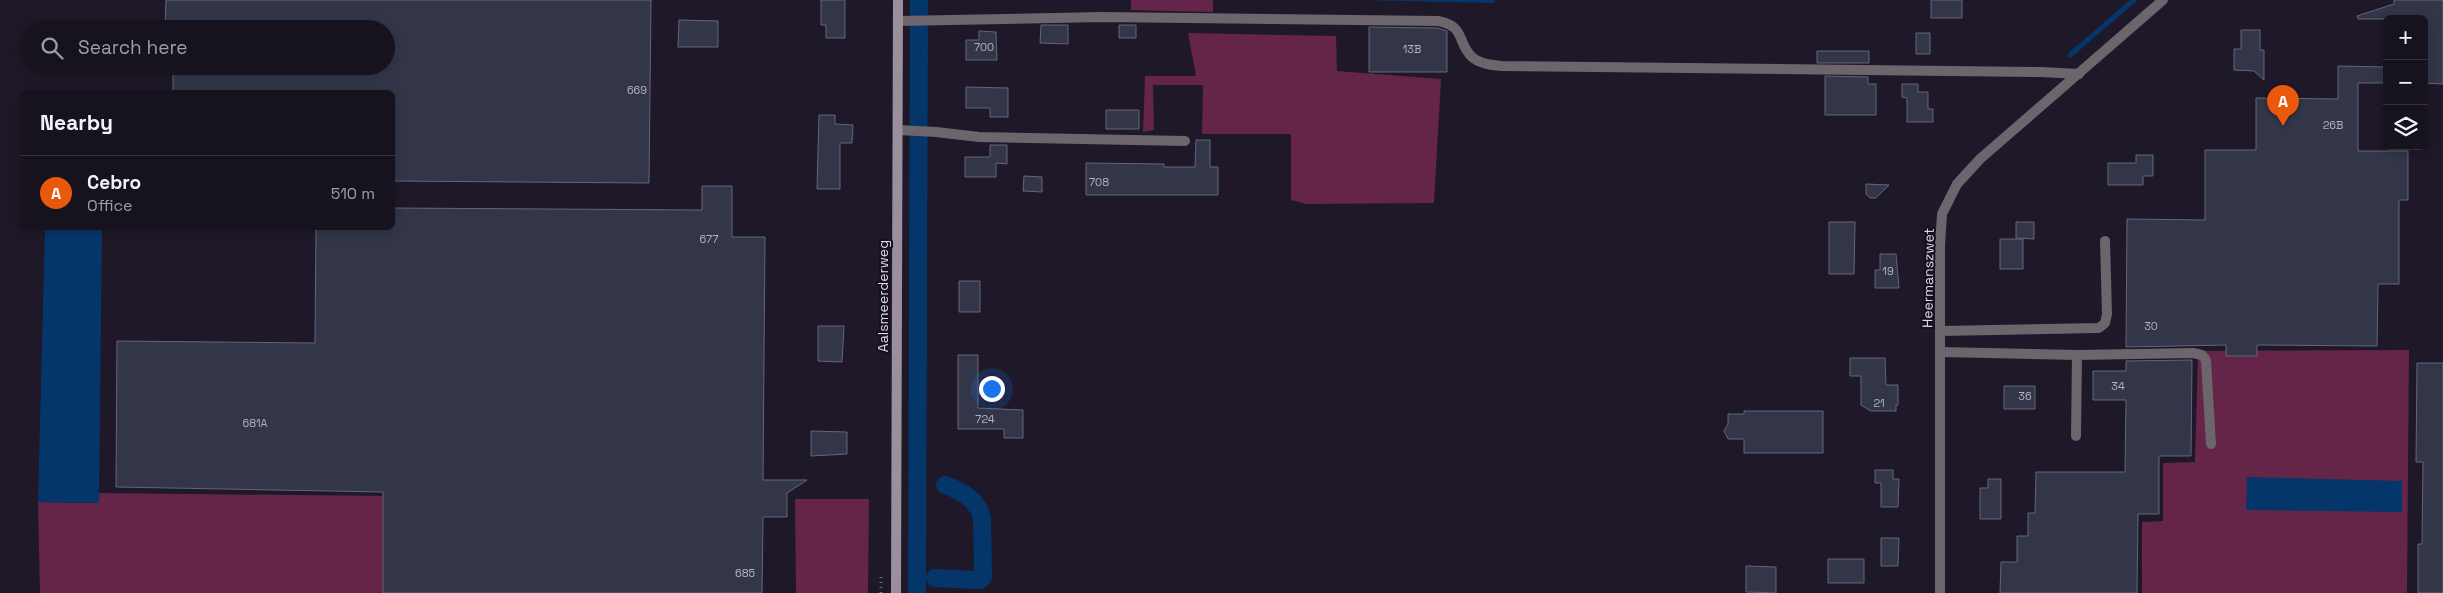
<!DOCTYPE html>
<meta charset="utf-8">
<style>
:root{--surface:#16121e;--page:#23202b;--text:#f1f3f6;--muted:#9e9ea4;--line:#35323c;--accent:#ea580c}
body{margin:0;font-family:"Space Grotesk",sans-serif;background:var(--page);color:var(--text)}
.controls{position:absolute;right:15px;top:15px;display:grid;overflow:hidden;border-radius:8px;box-shadow:0 2px 12px #0003}
.controls button{width:45px;height:45px;display:grid;place-items:center;padding:0;border:0;border-bottom:1px solid var(--line);background:var(--surface);color:var(--text);font:25px sans-serif}
.you{position:absolute;left:991px;top:388px;width:18px;height:18px;margin:-12px;border:4px solid #fff;border-radius:50%;background:#1a73e8;box-shadow:0 0 0 8px #1a73e833}
.badge{display:grid;place-items:center;width:32px;height:32px;border-radius:50%;background:var(--accent);color:#fff;font-size:16px;font-weight:700}
.pin{position:absolute;translate:-50% -41px;filter:drop-shadow(0 1px 2px #0008)}
.pin::after{content:'';position:absolute;top:26px;width:18px;height:15px;background:inherit;clip-path:polygon(0 0,100% 0,50% 100%)}
.list{margin:0;padding:0;list-style:none}
h2{display:flex;justify-content:space-between;align-items:center;height:65px;margin:0;padding:0 20px;font-size:21px}
h2 small{font-size:16px;font-weight:400;color:var(--muted)}
.list li{display:grid;grid-template-columns:32px 1fr auto;gap:15px;align-items:center;box-sizing:border-box;height:75px;padding:0 20px;border-top:1px solid var(--line)}
.list b{display:block;font-size:19px;white-space:nowrap}
.list p{margin:0;font-size:16px;white-space:nowrap;color:var(--muted)}
.list em{font-size:16px;font-style:normal;color:var(--muted)}
.icon{flex:none;width:28px;height:28px;fill:none;stroke:currentColor;stroke-width:2;stroke-linecap:round;stroke-linejoin:round}
.map{position:relative;flex:none;width:2443px;height:593px;overflow:hidden}
.search{position:absolute;background:var(--surface);box-shadow:0 2px 12px #0003;left:20px;top:20px;width:375px;height:55px;display:flex;align-items:center;gap:12px;box-sizing:border-box;padding:0 18px;border-radius:28px;color:var(--muted);font-size:19px}
.panel{position:absolute;background:var(--surface);box-shadow:0 2px 12px #0003;left:20px;top:90px;width:375px;height:140px;border-radius:8px}
.map>svg:first-child{display:block}
</style>
<div class="map">
<svg width="2443" height="593" viewBox="0 0 2443 593">
<rect width="100%" height="100%" fill="#1e1828"/>
<path fill="#642548" d="M1131 0H1213V12L1131 10Z
M1188 33 1336 36 1337 71 1441 79 1434 203 1306 204 1291 200V134H1202L1203 85H1153L1154 130 1143 132 1145 76H1196Z
M2409 350 2407 593H2142V522L2163 521V463L2195 462 2198 351Z
M99 493 387 496 384 593H40L38 502 99 503Z
M795 499H869L868 593H796Z"/>
<path fill="#043669" d="M1359 0H1495V3Z
M45 228H102L99 503 38 502Z
M2247 477 2402 481V512L2246 510Z"/>
<g fill="none" stroke-linecap="round" stroke-linejoin="round">
<path stroke="#043669" stroke-width="5" d="M2070 55 2134 0"/>
<path stroke="#043669" stroke-width="18" d="M935 578 975 580H980L983 577 982 518C977 499 962 491 945 485
M917 593 919 0"/>
</g>
<path fill="#333648" stroke="#63667b" d="M166 0H651L649 183 392 181V92H173V66H386V29H165Z
M821 0H845V38H826V25H821Z
M1931 0H1962V18H1931Z
M2394 0H2443V84L2424 83V19H2358L2357 16 2394 4Z
M679 20 718 21V47H678Z
M1041 25H1068V44L1040 43Z
M1119 25H1136V38H1119Z
M1369 27 1437 28 1447 31V72H1369Z
M2241 30H2260V50H2264V80L2254 71 2234 70V49H2241Z
M979 31 996 32 997 60H966V40H979Z
M1916 33H1930V54H1916Z
M1817 51H1869V63H1817Z
M2338 66 2387 67V83H2358V151H2408V200H2399V284H2378L2377 346 2257 345V356H2226V345L2126 347 2127 219 2205 220V150H2256V98L2338 99Z
M1825 76 1868 77V84H1876V115H1825Z
M1902 84H1918V92H1928V109H1933V122H1907V98L1902 97Z
M966 87 1008 88V117H990V108H966Z
M1106 110H1139V129H1106Z
M819 115H835V124L853 125 852 143H840V189H817Z
M1196 140H1210V167H1218V195H1086V163L1164 164V167H1195Z
M990 145H1007V164L996 163V177H965V157H990Z
M2136 155H2153V176H2143V185H2108V163H2136Z
M1024 176 1042 177V192L1023 191Z
M1866 184 1889 185 1876 198H1870L1866 194Z
M702 186H732V237H765L763 480H807L787 493V517H763L762 593H383V492L116 487 117 341 315 343 316 228H392V208L702 210Z
M1829 222H1855L1854 274H1829Z
M2016 222H2034V239L2016 238Z
M2000 239H2023V269H2000Z
M1880 254H1896L1899 288H1875V270H1880Z
M959 281H980V312H959Z
M818 326H844L842 362 818 361Z
M958 355H978V408L1023 410V438H1004V429H958Z
M1850 358H1885L1886 385H1898V405H1896V411H1871L1861 405V376H1850Z
M2192 360 2191 456H2159V514H2138L2137 593H2000L2001 562H2017V536H2028V513H2035L2036 472H2125L2126 400H2093V371H2126V361Z
M2417 363H2443V593H2418V544H2422L2423 462H2416Z
M2004 386H2035V409H2004Z
M1744 411H1823V453H1744V439H1728L1724 431 1728 424V414H1744Z
M811 431 847 432V454L811 456Z
M1875 470H1893V479H1899L1898 507H1881V483H1875Z
M1988 479H2001V519H1980V488H1988Z
M1881 538H1899L1898 566H1881Z
M1828 559H1864V583H1828Z
M1746 566 1776 567V593L1746 592Z"/>
<g fill="none" stroke-linecap="round" stroke-linejoin="round">
<path stroke="#726d7c" stroke-width="3" stroke-dasharray="1 4" stroke-linecap="butt" d="M881 593V574"/>
<path stroke="#6c656c" stroke-width="10" d="M898 21 1102 17 1438 21C1465 26 1457 41 1471 56 1479 64 1492 65 1501 66L2041 72 2079 74
M898 130 936 132 979 137 1185 141
M1941 331 2099 328 2105 323 2107 314 2105 241
M1941 352 2077 355 2076 436
M2077 355 2193 353 2202 355 2206 360 2211 444"/>
<path stroke="#6c656c" stroke-width="10" d="M1940 593V246L1942 214 1957 184 1980 159 2163 0"/>
<path stroke="#9b8f9b" stroke-width="10" d="M896 593 898 0"/>
</g>
<g text-anchor="middle" dominant-baseline="central" stroke-width="4" stroke-linejoin="round" paint-order="stroke">
<g font-size="11" fill="#b3b1be">
<text x="984" y="47">700</text>
<text x="1412" y="49">13B</text>
<text x="637" y="90">669</text>
<text x="2333" y="125">26B</text>
<text x="1099" y="182">708</text>
<text x="709" y="239">677</text>
<text x="1888" y="271">19</text>
<text x="2151" y="326">30</text>
<text x="2118" y="386">34</text>
<text x="2025" y="396">36</text>
<text x="1879" y="403">21</text>
<text x="985" y="419">724</text>
<text x="255" y="423">681A</text>
<text x="745" y="573">685</text>
</g>
<g font-size="14" fill="#dedae6" stroke="#150f1f">
<text transform="translate(1928 278) rotate(-89)">Heermanszwet</text>
<text transform="translate(883 296) rotate(-90)">Aalsmeerderweg</text>
</g>
</g>
</svg>
<div class="controls">
<button>+</button>
<button>−</button>
<button><svg class="icon" aria-label="layers" viewBox="0 0 24 24"><path d="M12 4l9 5-9 5-9-5zM3 14l9 5 9-5"/></svg></button>
</div>
<div class="you"></div>
<div class="pin badge" style="left:2283px;top:126px">A</div>
<div class="search"><svg class="icon" aria-label="search" viewBox="0 0 24 24"><circle cx="10" cy="10" r="6"/><path d="M15 15l6 6"/></svg>Search here</div>
<section class="panel">
<h2>Nearby<small></small></h2>
<ul class="list">
<li><span class="badge">A</span><div><b>Cebro</b><p>Office</p></div><em>510 m</em></li>
</ul>
</section>
</div>
